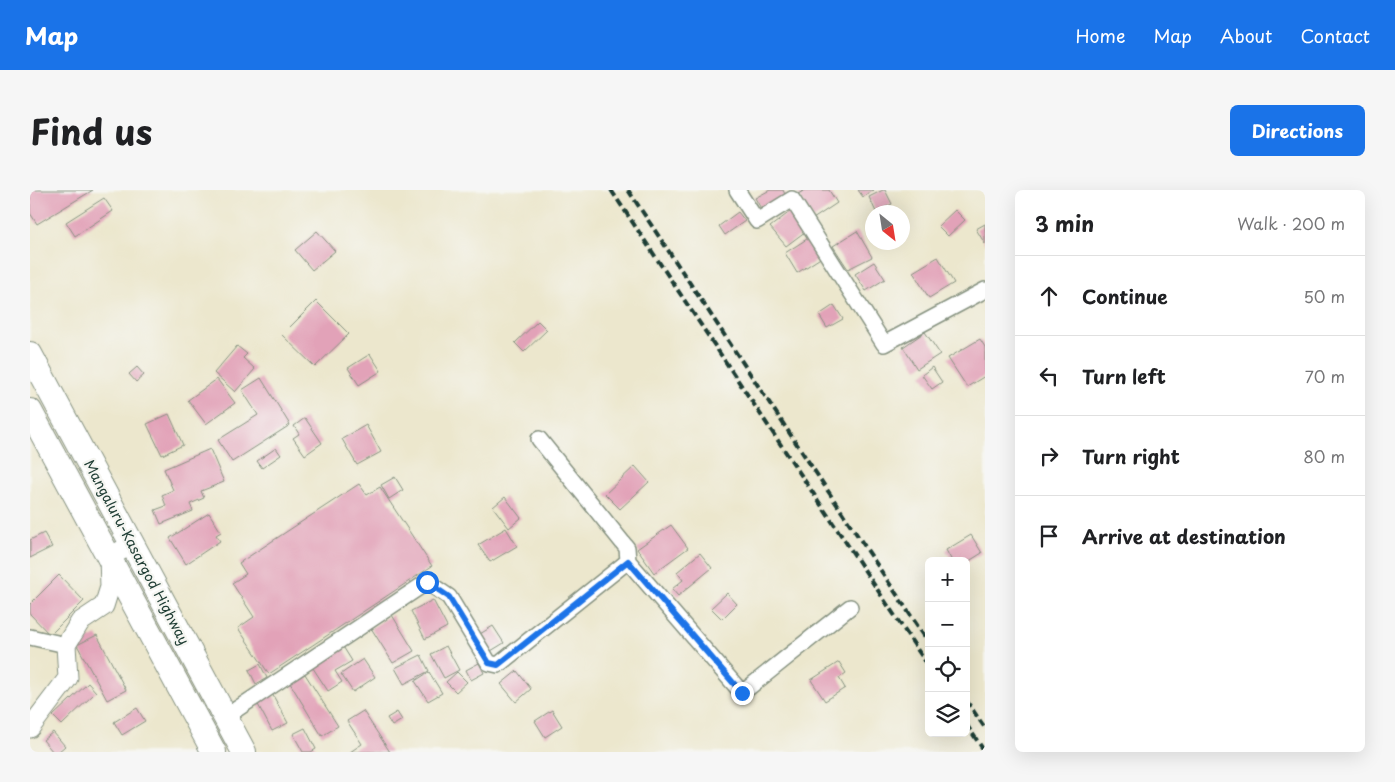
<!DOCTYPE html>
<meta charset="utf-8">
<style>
:root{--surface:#fff;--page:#f6f6f6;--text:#202124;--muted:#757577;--line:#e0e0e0;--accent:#1a73e8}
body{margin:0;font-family:"Playpen Sans",sans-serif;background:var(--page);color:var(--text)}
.controls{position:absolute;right:15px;bottom:15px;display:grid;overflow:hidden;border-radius:8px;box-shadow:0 5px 20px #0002}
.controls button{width:45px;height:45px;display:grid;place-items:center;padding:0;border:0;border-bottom:1px solid var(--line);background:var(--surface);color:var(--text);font:25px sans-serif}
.compass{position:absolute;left:835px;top:15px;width:45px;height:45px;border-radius:50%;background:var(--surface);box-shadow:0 5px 20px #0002;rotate:150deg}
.stop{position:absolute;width:15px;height:15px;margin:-11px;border:4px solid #1a73e8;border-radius:50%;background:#fff}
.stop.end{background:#1a73e8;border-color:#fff;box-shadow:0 1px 5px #0008}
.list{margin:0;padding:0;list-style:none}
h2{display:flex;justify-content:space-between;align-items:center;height:65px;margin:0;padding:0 20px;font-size:21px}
h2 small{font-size:16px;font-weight:400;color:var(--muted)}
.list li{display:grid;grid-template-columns:32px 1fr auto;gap:15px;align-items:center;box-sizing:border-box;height:80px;padding:0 20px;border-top:1px solid var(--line)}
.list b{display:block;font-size:19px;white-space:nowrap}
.list em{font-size:16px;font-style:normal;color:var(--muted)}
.icon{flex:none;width:28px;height:28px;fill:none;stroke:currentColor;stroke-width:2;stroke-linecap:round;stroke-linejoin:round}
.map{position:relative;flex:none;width:955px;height:562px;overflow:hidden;border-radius:8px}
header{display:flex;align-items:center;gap:30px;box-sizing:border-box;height:70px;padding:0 25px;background:var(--accent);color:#fff}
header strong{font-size:24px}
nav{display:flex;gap:28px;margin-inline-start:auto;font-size:18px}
.intro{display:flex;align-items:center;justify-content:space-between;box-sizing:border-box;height:120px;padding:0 30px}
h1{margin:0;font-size:35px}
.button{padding:12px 22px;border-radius:8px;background:var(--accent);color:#fff;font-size:18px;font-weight:700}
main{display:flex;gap:30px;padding:0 30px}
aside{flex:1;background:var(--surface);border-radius:8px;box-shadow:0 5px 20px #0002}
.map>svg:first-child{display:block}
</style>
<header>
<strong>Map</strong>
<nav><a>Home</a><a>Map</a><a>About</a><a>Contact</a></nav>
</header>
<div class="intro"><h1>Find us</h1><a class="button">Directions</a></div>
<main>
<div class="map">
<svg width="955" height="562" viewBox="0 0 955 562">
<rect width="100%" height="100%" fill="#f6f6f2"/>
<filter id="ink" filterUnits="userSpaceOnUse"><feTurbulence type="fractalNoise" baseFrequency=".02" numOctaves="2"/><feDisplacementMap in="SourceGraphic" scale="10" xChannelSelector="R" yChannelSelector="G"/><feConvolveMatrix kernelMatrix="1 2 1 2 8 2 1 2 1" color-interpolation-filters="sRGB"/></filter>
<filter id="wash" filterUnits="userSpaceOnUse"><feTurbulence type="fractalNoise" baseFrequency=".0096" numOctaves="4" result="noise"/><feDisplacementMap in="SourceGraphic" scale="20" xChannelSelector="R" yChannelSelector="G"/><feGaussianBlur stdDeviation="1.12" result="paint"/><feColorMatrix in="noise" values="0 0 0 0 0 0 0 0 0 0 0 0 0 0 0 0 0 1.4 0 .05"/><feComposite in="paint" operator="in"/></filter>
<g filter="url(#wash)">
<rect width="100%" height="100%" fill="#ece7cd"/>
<g id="blocks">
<path fill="#e2a2b8" d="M0 0H63L7 34 0 23Z
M740 0H753L757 9 733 22 725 8Z
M775 0H799L807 13 783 29 768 4Z
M828 0H844L833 7Z
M853 0H855L862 14 846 22 839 7Z
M74 8 83 21 45 46 36 32Z
M925 20 935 30 918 46 908 36Z
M761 21 776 41 756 56 740 37Z
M708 22 715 31 695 45 689 36Z
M955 34V54L946 39Z
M287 41 305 61 282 80 265 60Z
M827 41 842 67 818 79 803 56Z
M780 47 792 67 767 83 755 63Z
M908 67 924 93 899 108 883 82Z
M844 72 855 89 836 101 825 84Z
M286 111 319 144 285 177 252 145Z
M804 115 813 129 797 138 789 125Z
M508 131 517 140 494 162 485 153Z
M895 142 910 164 887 179 873 157Z
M950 149 955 157V186L937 197 918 168Z
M207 156 217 164 213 168 225 179 205 202 184 183Z
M340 164 351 181 329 195 318 178Z
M107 177 114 185 106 192 99 184Z
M902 177 912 192 902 199 892 185Z
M231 188 260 235 202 272 188 250 228 225 212 200Z
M187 189 205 213 176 234 158 210Z
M139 224 153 255 132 265 117 234Z
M275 228 292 253 275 265 263 248 269 244 264 236Z
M336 235 351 262 327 275 312 249Z
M246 258 251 265 232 278 227 271Z
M180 259 194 292 171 301 174 308 160 314 163 321 131 334 125 320 136 316 132 305 143 300 134 279Z
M605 276 619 292 590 319 575 304Z
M365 287 373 300 359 309 351 295Z
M329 294 337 305 350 297 402 376 239 484 208 438 224 427 202 393 216 384 209 373Z
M475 307 491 328 479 338 463 317Z
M179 323 191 342 186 345 190 351 156 374 140 348Z
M641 335 658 358 624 383 607 359Z
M476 338 487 356 460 372 448 355Z
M14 343 22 357 0 368V350Z
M941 345 952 363 936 373V371H922L916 360Z
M670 363 682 378 648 406 642 399 653 390 647 382Z
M29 385 54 411 20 445 0 424V414Z
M697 403 707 414 692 429 681 418Z
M403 410 417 437 395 449 381 421Z
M362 425 384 461 363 473 341 438Z
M463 436 474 453 456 464 445 447Z
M67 445 96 500 77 510 47 455Z
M312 455 322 471 305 481 312 492 298 501 281 475Z
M416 456 429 480 414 488 401 464Z
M391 465 399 481 374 494 365 478Z
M333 469 345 487 323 502 311 484Z
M809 472 816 483 809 488 815 498 795 511 781 490Z
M449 473 454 483 441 490 436 480Z
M230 474 237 488 226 494 219 480Z
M487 481 501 499 486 512 471 494Z
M399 482 412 503 398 511 385 491Z
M427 482 437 492 426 502 416 492Z
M275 484 308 536 292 546 260 493Z
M58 493 66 502 32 535 23 526Z
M239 498 258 533 242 541 224 507Z
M107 518 115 531 92 545 84 532Z
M522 520 532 536 515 547 505 531Z
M333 521 360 562H320L332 554 317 531Z
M367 522 372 530 362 536 357 528Z
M275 538 286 559 281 562H273L263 544Z
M23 542 35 556 28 562H23L13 550Z"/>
</g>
</g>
<g filter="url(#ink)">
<use href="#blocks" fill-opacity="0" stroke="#869280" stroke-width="1"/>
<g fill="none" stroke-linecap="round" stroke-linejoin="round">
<defs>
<path id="minor" d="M707 0 727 31 762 9 854 154 955 100
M509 249 597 358 598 371 712 503 820 417
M0 447 36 455
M195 527 397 392 419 407 459 473 468 475 598 371"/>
<path id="tertiary" d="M0 538 38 488 36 455 50 432 74 416 80 397 79 367 103 354"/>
<path id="trunk" d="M0 164 214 562
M0 221 184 562"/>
</defs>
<use href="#minor" stroke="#869280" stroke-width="18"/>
<use href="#tertiary" stroke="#869280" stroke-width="21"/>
<use href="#trunk" stroke="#869280" stroke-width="26"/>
<use href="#minor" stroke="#fff" stroke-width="15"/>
<use href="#tertiary" stroke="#fff" stroke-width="19"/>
<use href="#trunk" stroke="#fff" stroke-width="24"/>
<path stroke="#1f3d34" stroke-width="4" stroke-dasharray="8 4" stroke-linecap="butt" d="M581 0 899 477
M598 0 899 453
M936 510 955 538
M936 534 955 562"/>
</g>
</g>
<g fill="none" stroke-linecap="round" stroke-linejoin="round" filter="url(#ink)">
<path stroke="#1a73e8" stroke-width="6" d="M397 392 419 407 459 473 468 475 598 371 712 503"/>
</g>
<g text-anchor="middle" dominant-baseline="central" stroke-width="4.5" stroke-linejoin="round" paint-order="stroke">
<g font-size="14" fill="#1f3d34" stroke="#f6f6f2">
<text transform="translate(107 362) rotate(62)">Mangaluru-Kasargod Highway</text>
</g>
</g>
</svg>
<div class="controls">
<button>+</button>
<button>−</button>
<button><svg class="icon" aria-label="locate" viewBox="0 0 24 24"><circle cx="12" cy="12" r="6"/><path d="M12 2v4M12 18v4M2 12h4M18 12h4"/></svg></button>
<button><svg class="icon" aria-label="layers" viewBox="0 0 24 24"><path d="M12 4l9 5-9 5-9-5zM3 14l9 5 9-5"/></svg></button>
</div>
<svg class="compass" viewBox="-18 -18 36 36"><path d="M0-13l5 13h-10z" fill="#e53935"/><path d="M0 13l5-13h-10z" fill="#757577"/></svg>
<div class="stop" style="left:397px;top:392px"></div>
<div class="stop end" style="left:712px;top:503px"></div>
</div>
<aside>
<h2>3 min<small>Walk · 200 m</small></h2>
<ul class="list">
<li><svg class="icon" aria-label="ahead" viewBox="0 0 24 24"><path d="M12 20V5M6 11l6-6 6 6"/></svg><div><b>Continue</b></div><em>50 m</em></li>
<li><svg class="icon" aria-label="left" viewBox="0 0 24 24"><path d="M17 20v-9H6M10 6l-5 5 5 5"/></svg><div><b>Turn left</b></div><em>70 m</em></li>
<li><svg class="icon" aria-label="right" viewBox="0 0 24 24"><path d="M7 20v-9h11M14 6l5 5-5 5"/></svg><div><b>Turn right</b></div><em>80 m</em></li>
<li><svg class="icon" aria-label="arrive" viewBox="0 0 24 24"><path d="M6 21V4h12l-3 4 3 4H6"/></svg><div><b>Arrive at destination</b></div></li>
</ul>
</aside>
</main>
